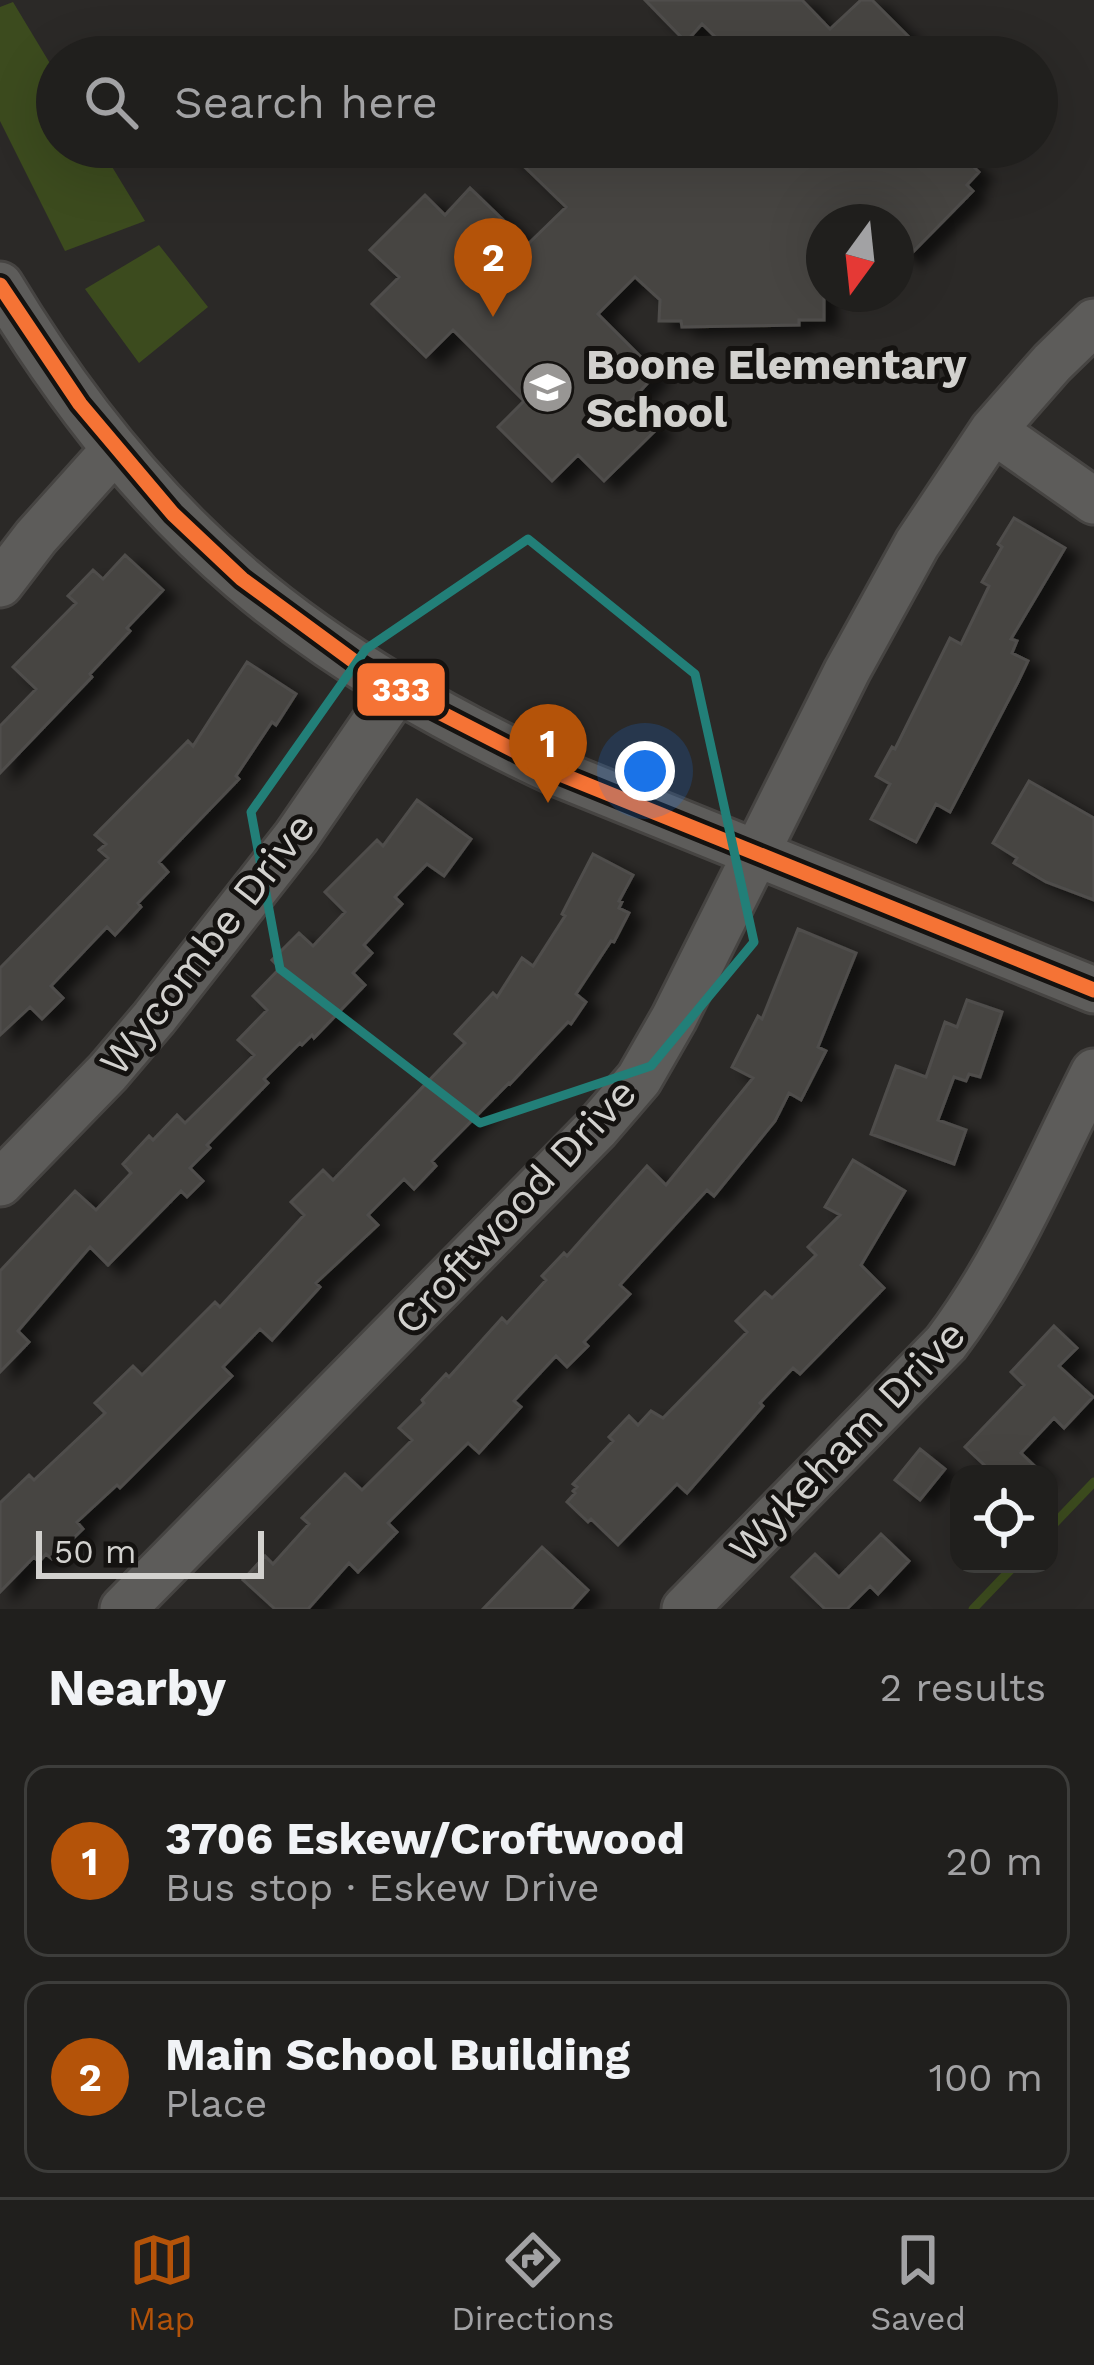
<!DOCTYPE html>
<meta charset="utf-8">
<style>
:root{--surface:#201f1d;--page:#2d2c2a;--text:#f1f3f6;--muted:#a2a2a4;--line:#3d3d3b;--accent:#b45309}
body{margin:0;font-family:"Work Sans",sans-serif;background:var(--page);color:var(--text)}
.controls{position:absolute;right:36px;bottom:36px;display:grid;overflow:hidden;border-radius:24px;box-shadow:0 12px 48px #0002}
.controls button{width:108px;height:108px;display:grid;place-items:center;padding:0;border:0;border-bottom:3px solid var(--line);background:var(--surface);color:var(--text);font:60px sans-serif}
.compass{position:absolute;left:806px;top:204px;width:108px;height:108px;border-radius:50%;background:var(--surface);box-shadow:0 12px 48px #0002;rotate:195deg}
.scale{position:absolute;left:36px;bottom:30px;width:228px;box-sizing:border-box;padding-left:12px;border:6px solid #d2d1ce;border-top:0;font-size:33px;line-height:42px;white-space:nowrap;color:#d2d1ce;-webkit-text-stroke:9px #141210;paint-order:stroke}
.you{position:absolute;left:645px;top:771px;width:42px;height:42px;margin:-30px;border:9px solid #fff;border-radius:50%;background:#1a73e8;box-shadow:0 0 0 18px #1a73e833}
.badge{display:grid;place-items:center;width:78px;height:78px;border-radius:50%;background:var(--accent);color:#fff;font-size:39px;font-weight:700}
.pin{position:absolute;translate:-50% -99px;filter:drop-shadow(0 3px 6px #0008)}
.pin::after{content:'';position:absolute;top:63px;width:42px;height:36px;background:inherit;clip-path:polygon(0 0,100% 0,50% 100%)}
.list{margin:0;padding:0;list-style:none}
h2{display:flex;justify-content:space-between;align-items:center;height:156px;margin:0;padding:0 48px;font-size:51px}
h2 small{font-size:39px;font-weight:400;color:var(--muted)}
.list li{display:grid;grid-template-columns:78px 1fr auto;gap:36px;align-items:center;box-sizing:border-box;height:192px;margin:0 24px 24px;padding:0 24px;border:3px solid var(--line);border-radius:24px}
.list b{display:block;font-size:45px;white-space:nowrap}
.list p{margin:0;font-size:39px;white-space:nowrap;color:var(--muted)}
.list em{font-size:39px;font-style:normal;color:var(--muted)}
.icon{flex:none;width:66px;height:66px;fill:none;stroke:currentColor;stroke-width:2;stroke-linecap:round;stroke-linejoin:round}
.map{position:relative;flex:none;width:1094px;height:1609px;overflow:hidden}
.search{position:absolute;background:var(--surface);box-shadow:0 12px 48px #0002;left:36px;right:36px;top:36px;height:132px;display:flex;align-items:center;gap:30px;box-sizing:border-box;padding:0 42px;border-radius:66px;color:var(--muted);font-size:45px}
.sheet{height:588px;background:var(--surface)}
nav{display:flex;justify-content:space-around;align-items:center;box-sizing:border-box;height:168px;border-top:3px solid var(--line);background:var(--surface);font-size:33px;color:var(--muted)}
nav a{display:grid;justify-items:center;gap:6px}
nav .on{color:var(--accent)}
.map>svg:first-child{display:block}
</style>
<div class="map">
<svg width="1094" height="1609" viewBox="0 0 1094 1609">
<defs>
<filter id="shadow"><feDropShadow dx="13" dy="8" stdDeviation="6" flood-color="#0009"/></filter>
</defs>
<rect width="100%" height="100%" fill="#2b2927"/>
<path fill="#3c4b1e" d="M13 2 57 75V147H100L145 221 65 251 0 121V7Z
M159 245 208 307 139 363 85 289Z"/>
<g fill="none" stroke-linecap="round" stroke-linejoin="round">
<path stroke="#3c4b1e" stroke-width="9" d="M1049 1529 1094 1482
M973 1609 1016 1564"/>
</g>
<path fill="#464543" stroke="#504e4c" stroke-width="3" filter="url(#shadow)" d="M645 0H802L830 29 861 0H872L929 57H736L702 24 686 42Z
M504 147H953L979 172 967 185 973 191 908 257 896 245V222H824V320H799V325L682 327 681 321H659L660 300 635 277 598 314 657 373 632 400 659 427 604 481 578 455 552 481 498 427 524 401 453 330 426 357 372 304 399 277 370 250 425 195 445 215 470 188 528 244 566 207Z
M1014 518 1065 548 1011 639 1017 641 1012 653 1028 661 1018 682 950 812 936 804 916 842 871 819 890 784 876 776 892 747 895 749 950 638 961 644 989 586 982 582 1002 547 998 544Z
M125 555 163 590 127 628 130 631 90 674 92 677 0 773V726L36 689 13 667 76 603 68 596 93 570 103 579Z
M247 662 296 694 276 725 272 722 236 776 239 779 159 862 168 872 138 903 141 907 115 935 107 927 51 986 63 998 42 1019 30 1007 0 1035V968L108 858 99 850 106 844 95 835 188 741 193 746Z
M1029 781 1094 818V900L1046 882 1014 863 1017 858 993 843Z
M417 800 471 839 444 876 427 864 395 897 402 904 364 945 372 953 353 973 365 985 314 1038 312 1035 302 1045 300 1043 264 1079 268 1083 207 1145 210 1148 190 1168 203 1181 187 1197 181 1191 108 1265 90 1247 18 1331 29 1342 0 1372V1271L75 1191 96 1210 131 1173 123 1164 149 1136 153 1140 177 1115 185 1123 254 1055 238 1040 267 1010 253 996 280 968 272 960 299 933 313 946 345 912 325 892 377 840 383 846Z
M593 854 633 875 619 901 622 902 619 908 629 913 614 942 611 941 576 994 586 1002 571 1024 568 1022 510 1084 509 1083 432 1161 436 1166 414 1189 404 1179 368 1215 378 1225 316 1283 320 1287 272 1340 260 1329 223 1367 232 1376 120 1488 117 1485 77 1522 83 1529 52 1559 46 1554 39 1562 34 1557 0 1592V1503L29 1475 34 1480 105 1413 95 1403 133 1366 142 1375 215 1302 220 1307 304 1215 291 1202 323 1170 333 1180 465 1043 455 1034 493 993 497 997 522 958 533 966 565 916 562 914Z
M798 929 856 953 818 1047 826 1051 801 1100 789 1093 775 1121 714 1196 707 1190 620 1285 630 1294 584 1342 588 1346 567 1367 556 1356 514 1401 521 1407 479 1453 468 1443 388 1523 397 1532 358 1572 349 1563 308 1609H275L243 1580 265 1556 273 1564 309 1524 302 1518 345 1474 362 1490 412 1440 399 1428 424 1403 422 1400 446 1374 449 1377 502 1318 507 1323 546 1280 542 1276 564 1253 567 1256 647 1166 666 1185 753 1078 732 1067 758 1016 762 1019Z
M967 1000 1002 1012 980 1077 969 1074 966 1081 954 1077 938 1120 966 1130 954 1164 871 1134 896 1066 926 1077 945 1022 957 1027Z
M853 1160 905 1191 861 1265 884 1288 800 1374 793 1368 760 1403 763 1406 687 1493 677 1484 618 1545 591 1519 588 1522 567 1502 575 1493 573 1491 577 1487 573 1484 613 1441 609 1437 629 1416 638 1425 651 1411 663 1418 747 1332 736 1321 765 1292 772 1298 816 1255 808 1247 840 1215 825 1207Z
M1054 1326 1077 1348 1059 1366 1093 1397 1064 1428 1054 1418 1021 1453 1043 1474H994L965 1447 1024 1385 1011 1372Z
M920 1449 945 1469 920 1500 895 1480Z
M881 1534 909 1561 878 1594 870 1586 847 1609H825L792 1577 815 1554 839 1577Z
M542 1547 588 1590 571 1609H483Z"/>
<g fill="none" stroke-linecap="round" stroke-linejoin="round">
<defs>
<path id="minor" d="M0 285C65 393 146 497 242 579 337 660 447 721 560 774L1094 990
M993 430 1094 501
M0 584 36 537 115 449
M0 1183 108 1072 154 1018 296 837 397 690
M123 1609 596 1129 639 1079 674 1018 847 671 917 544 993 430 1052 363 1094 322
M685 1609 946 1343C1008 1261 1048 1163 1094 1072"/>
</defs>
<use href="#minor" stroke="#464442" stroke-width="51"/>
<use href="#minor" stroke="#5d5c5a" stroke-width="45"/>
<defs>
<path id="bus-1" d="M0 285 80 404 173 514 242 579 355 662 435 710 560 774 1094 990"/>
</defs>
<use href="#bus-1" stroke="#141210" stroke-width="24"/>
<use href="#bus-1" stroke="#f57335" stroke-width="15"/>
</g>
<path fill="none" stroke="#227f78" stroke-width="9" stroke-linejoin="round" d="M528 539 695 674 754 942 651 1066 480 1123 280 969 251 812 366 649Z"/>
<defs>
<symbol id="school-disc" viewBox="-11 -11 22 22"><circle r="9.5" fill="#989694" stroke="#141210"/><path d="M0-5L7-2L0 1L-7-2ZM-4 1L0 2.5L4 1V4Q0 6-4 4Z" fill="#fff"/></symbol>
</defs>
<g fill-rule="evenodd">
<use href="#school-disc" x="518" y="358" width="59" height="59"/>
</g>
<g text-anchor="middle" dominant-baseline="central" stroke-width="10" stroke-linejoin="round" paint-order="stroke">
<g font-size="42" font-weight="bold" fill="#d2d1ce" stroke="#141210" text-anchor="start">
<text x="586" y="364">Boone Elementary<tspan x="586" dy="48">School</tspan></text>
</g>
<g font-size="42" fill="#d2d1ce" stroke="#141210">
<text transform="translate(207 944) rotate(-52)">Wycombe Drive</text>
<text transform="translate(515 1206) rotate(-47)">Croftwood Drive</text>
<text transform="translate(847 1441) rotate(-46)">Wykeham Drive</text>
</g>
</g>
<rect stroke="#141210" stroke-width="4.5" x="355" y="661" width="92" height="57" rx="12" fill="#f57335"/>
<g font-size="33" text-anchor="middle" font-weight="bold" fill="#fff">
<text x="401" y="701">333</text>
</g>
</svg>
<div class="controls">
<button><svg class="icon" aria-label="locate" viewBox="0 0 24 24"><circle cx="12" cy="12" r="6"/><path d="M12 2v4M12 18v4M2 12h4M18 12h4"/></svg></button>
</div>
<svg class="compass" viewBox="-18 -18 36 36"><path d="M0-13l5 13h-10z" fill="#e53935"/><path d="M0 13l5-13h-10z" fill="#a2a2a4"/></svg>
<div class="scale">50 m</div>
<div class="you"></div>
<div class="pin badge" style="left:548px;top:803px">1</div>
<div class="pin badge" style="left:493px;top:317px">2</div>
<div class="search"><svg class="icon" aria-label="search" viewBox="0 0 24 24"><circle cx="10" cy="10" r="6"/><path d="M15 15l6 6"/></svg>Search here</div>
</div>
<section class="sheet">
<h2>Nearby<small>2 results</small></h2>
<ul class="list">
<li><span class="badge">1</span><div><b>3706 Eskew/Croftwood</b><p>Bus stop · Eskew Drive</p></div><em>20 m</em></li>
<li><span class="badge">2</span><div><b>Main School Building</b><p>Place</p></div><em>100 m</em></li>
</ul>
</section>
<nav>
<a class="on"><svg class="icon" aria-label="map" viewBox="0 0 24 24"><path d="M3 6l6-2 6 2 6-2v14l-6 2-6-2-6 2zM9 4v14M15 6v14"/></svg>Map</a>
<a><svg class="icon" aria-label="directions" viewBox="0 0 24 24"><path d="M12 3l9 9-9 9-9-9zM9 14v-3h6M13 9l2 2-2 2"/></svg>Directions</a>
<a><svg class="icon" aria-label="saved" viewBox="0 0 24 24"><path d="M7 4h10v16l-5-4-5 4z"/></svg>Saved</a>
</nav>
